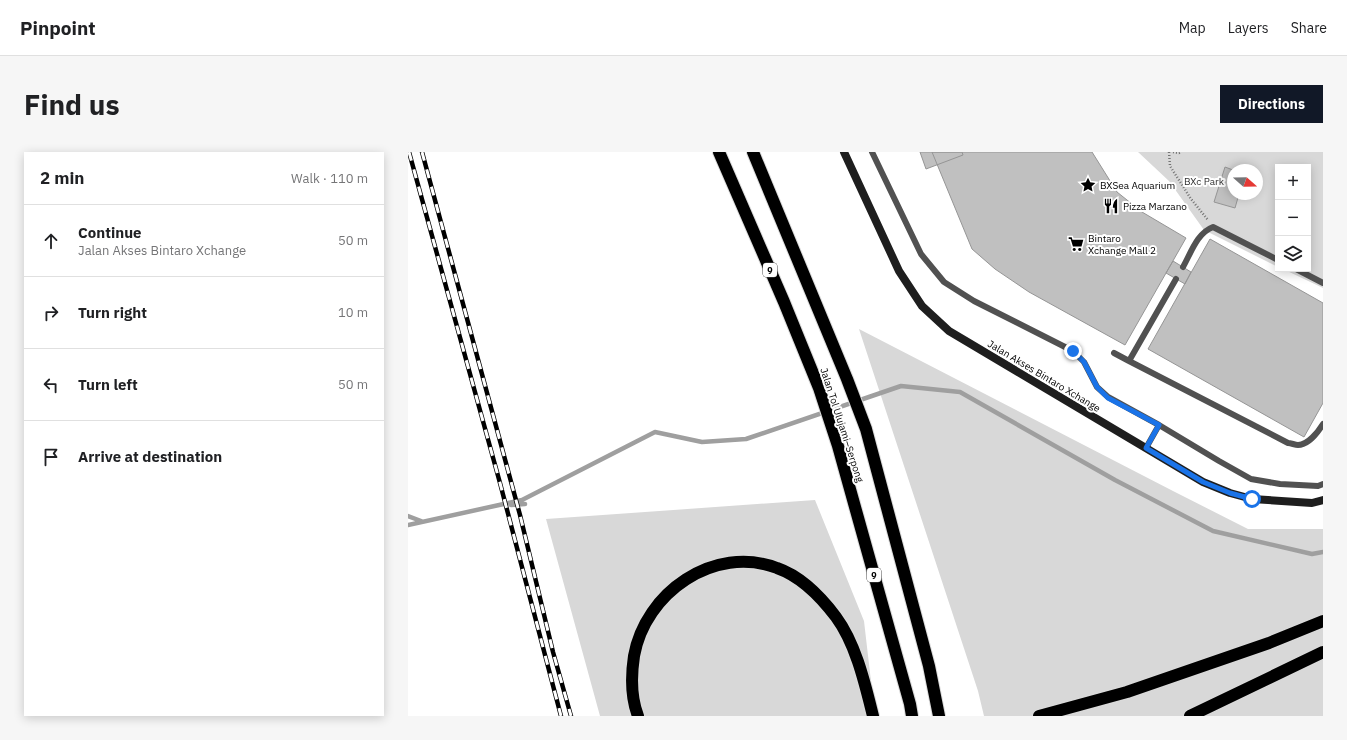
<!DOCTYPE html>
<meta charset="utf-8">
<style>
:root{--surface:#fff;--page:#f6f6f6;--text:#202124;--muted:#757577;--line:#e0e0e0;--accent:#111827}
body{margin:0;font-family:"IBM Plex Sans",sans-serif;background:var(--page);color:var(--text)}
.controls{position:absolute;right:12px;top:12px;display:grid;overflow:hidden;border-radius:0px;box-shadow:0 2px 10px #0003}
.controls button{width:36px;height:36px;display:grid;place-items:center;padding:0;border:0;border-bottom:1px solid var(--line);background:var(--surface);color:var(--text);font:20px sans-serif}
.compass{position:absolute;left:819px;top:12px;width:36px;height:36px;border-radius:50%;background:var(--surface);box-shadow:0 2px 10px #0003;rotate:110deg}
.stop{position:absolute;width:12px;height:12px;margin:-9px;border:3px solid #1a73e8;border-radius:50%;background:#fff}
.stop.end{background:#1a73e8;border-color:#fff;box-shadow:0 1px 4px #0008}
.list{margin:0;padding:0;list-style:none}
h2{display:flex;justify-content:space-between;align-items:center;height:52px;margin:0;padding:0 16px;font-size:17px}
h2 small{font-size:13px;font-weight:400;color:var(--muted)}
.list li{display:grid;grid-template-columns:26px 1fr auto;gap:12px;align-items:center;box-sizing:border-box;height:72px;padding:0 16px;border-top:1px solid var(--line)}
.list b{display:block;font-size:15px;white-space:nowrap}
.list p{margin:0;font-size:13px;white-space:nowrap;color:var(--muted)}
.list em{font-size:13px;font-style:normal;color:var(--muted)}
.icon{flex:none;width:22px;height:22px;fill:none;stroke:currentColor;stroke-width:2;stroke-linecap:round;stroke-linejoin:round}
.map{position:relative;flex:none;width:915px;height:564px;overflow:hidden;border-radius:0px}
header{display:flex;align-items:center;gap:24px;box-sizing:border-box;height:56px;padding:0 20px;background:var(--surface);border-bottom:1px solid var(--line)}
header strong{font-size:19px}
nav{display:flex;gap:22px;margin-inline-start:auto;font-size:14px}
.intro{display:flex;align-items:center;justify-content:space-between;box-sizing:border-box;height:96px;padding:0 24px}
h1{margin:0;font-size:28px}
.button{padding:10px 18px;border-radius:0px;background:var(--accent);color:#fff;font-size:14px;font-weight:700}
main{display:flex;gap:24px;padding:0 24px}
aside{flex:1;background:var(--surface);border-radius:0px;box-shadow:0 2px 10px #0003}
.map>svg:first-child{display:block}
</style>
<header>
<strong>Pinpoint</strong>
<nav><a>Map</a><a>Layers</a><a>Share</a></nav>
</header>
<div class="intro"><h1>Find us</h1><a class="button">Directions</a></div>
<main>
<aside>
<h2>2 min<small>Walk · 110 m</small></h2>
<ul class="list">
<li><svg class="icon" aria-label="ahead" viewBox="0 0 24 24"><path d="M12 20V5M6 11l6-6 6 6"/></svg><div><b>Continue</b><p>Jalan Akses Bintaro Xchange</p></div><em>50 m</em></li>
<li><svg class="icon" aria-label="right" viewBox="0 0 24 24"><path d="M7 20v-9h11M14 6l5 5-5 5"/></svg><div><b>Turn right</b></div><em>10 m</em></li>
<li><svg class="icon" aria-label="left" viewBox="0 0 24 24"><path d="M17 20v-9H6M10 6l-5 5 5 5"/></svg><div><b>Turn left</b></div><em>50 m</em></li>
<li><svg class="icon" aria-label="arrive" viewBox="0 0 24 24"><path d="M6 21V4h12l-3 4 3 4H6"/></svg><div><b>Arrive at destination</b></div></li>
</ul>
</aside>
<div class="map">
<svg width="915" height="564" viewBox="0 0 915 564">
<rect width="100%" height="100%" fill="#fff"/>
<path fill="#d8d8d8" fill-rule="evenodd" d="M730 0H915V136L875 117H900V15H870V115L796 78 761 29ZM825 18H849V42H825Z
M451 177 765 339 840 377H915V564H576L570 539Z
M407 348 456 469 467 564H192L138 367Z"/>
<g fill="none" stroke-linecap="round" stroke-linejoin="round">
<path stroke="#9f9f9f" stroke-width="4.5" d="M103 353 117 352
M0 364 13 369
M0 373 114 348 247 280 294 290 338 287 493 234 552 240 707 328 805 379 904 402 915 400"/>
</g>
<path fill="#c0c0c0" stroke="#959595" d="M512 0H554L555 3 518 17Z
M524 0H684L709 40 734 60 778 86 717 193 621 140 587 117 564 97Z
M817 15 825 18V42H831L827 56 806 50Z
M802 87 915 151V251L896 285 740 197Z
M765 109 783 120 777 132 758 121Z"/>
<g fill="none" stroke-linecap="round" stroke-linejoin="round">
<defs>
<path id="motorway" d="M311 0 376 150 411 236 430 294 502 552 504 564
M345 0 439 227 458 277 521 514 531 564
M230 564C223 546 223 524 226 504 237 441 306 392 369 416 392 424 413 445 428 465 448 492 457 532 465 564
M631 564 719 540 861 491 915 469
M782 564 915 500"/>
</defs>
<use href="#motorway" stroke="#dbdbdb" stroke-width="14"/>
<path stroke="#737373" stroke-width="2.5" stroke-dasharray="1 2" stroke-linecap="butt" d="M761 0 762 14 783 47 800 68
M765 0 771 1 773 0"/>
<path stroke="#515151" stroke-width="6" d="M464 0 513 102 536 130 566 149 665 199 676 210 689 235 700 245 751 273 811 309 843 327 872 332 910 334 915 332
M775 115C783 101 789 81 805 75L870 108
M888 117 915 131
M768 127 721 209 880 291C883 291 887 293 890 293 900 293 910 280 915 272
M706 201 721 209
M738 296 751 273"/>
<path stroke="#1e1e1e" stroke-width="8" d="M436 0 491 119 514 154 541 179 795 330 822 341 844 347 904 351 915 348"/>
<use href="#motorway" stroke="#000" stroke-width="12"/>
<defs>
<path id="rail" d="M1 0 92 331 153 564
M14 0 112 363 145 500 163 564"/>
</defs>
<use href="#rail" stroke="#000" stroke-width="4.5"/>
<use href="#rail" stroke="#fff" stroke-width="3" stroke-dasharray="9" stroke-linecap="butt"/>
</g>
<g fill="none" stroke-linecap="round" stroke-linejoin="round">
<path stroke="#1a73e8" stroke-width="5" d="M665 199 676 210 689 235 700 246 751 273 738 296 795 330 822 341 844 347"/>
</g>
<defs>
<symbol id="sight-bare" viewBox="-9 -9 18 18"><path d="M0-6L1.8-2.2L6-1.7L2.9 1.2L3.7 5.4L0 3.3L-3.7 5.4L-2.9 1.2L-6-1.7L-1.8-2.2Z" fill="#000" stroke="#fff" stroke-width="2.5" paint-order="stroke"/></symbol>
<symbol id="restaurant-bare" viewBox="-9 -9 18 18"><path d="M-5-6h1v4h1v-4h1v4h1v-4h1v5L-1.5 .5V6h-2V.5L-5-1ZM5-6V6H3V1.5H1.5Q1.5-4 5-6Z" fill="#000" stroke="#fff" stroke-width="2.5" paint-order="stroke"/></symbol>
<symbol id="supermarket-bare" viewBox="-9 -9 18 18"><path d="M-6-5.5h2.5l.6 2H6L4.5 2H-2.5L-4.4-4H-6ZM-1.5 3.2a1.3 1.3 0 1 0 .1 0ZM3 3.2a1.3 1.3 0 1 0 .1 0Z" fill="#000" stroke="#fff" stroke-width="2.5" paint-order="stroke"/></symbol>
</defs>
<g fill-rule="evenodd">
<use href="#sight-bare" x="669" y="22" width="22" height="22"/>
<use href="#restaurant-bare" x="692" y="43" width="22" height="22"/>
<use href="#supermarket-bare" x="657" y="81" width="22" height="22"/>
</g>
<g text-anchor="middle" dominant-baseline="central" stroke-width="4" stroke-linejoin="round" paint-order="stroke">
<g fill="#fff" stroke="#4c4c4c" stroke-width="1">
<rect x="355" y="111" width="14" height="14" rx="3"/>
<rect x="459" y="416" width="14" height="14" rx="3"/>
</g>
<g font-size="9" font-weight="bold" fill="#000">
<text x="362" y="118">9</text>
<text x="466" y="423">9</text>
</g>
<g font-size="10" fill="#2f2f2f" stroke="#fff">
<text x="796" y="29">BXc Park</text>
</g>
<g font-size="10" fill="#000" stroke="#fff" text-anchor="start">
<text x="692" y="33">BXSea Aquarium</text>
<text x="715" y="54">Pizza Marzano</text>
<text x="680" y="86">Bintaro<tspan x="680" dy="12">Xchange Mall 2</tspan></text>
</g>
<g font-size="10" fill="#000" stroke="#fff">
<text transform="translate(636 224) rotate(31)">Jalan Akses Bintaro Xchange</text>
<text transform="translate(434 273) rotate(72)">Jalan Tol Ulujami–Serpong</text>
</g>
</g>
</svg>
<div class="controls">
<button>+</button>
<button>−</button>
<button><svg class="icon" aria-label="layers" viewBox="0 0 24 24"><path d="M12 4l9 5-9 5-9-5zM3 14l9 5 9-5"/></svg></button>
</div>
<svg class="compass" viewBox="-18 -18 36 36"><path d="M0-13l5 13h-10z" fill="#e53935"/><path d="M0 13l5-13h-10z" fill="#757577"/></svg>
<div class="stop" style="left:844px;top:347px"></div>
<div class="stop end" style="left:665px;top:199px"></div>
</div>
</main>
